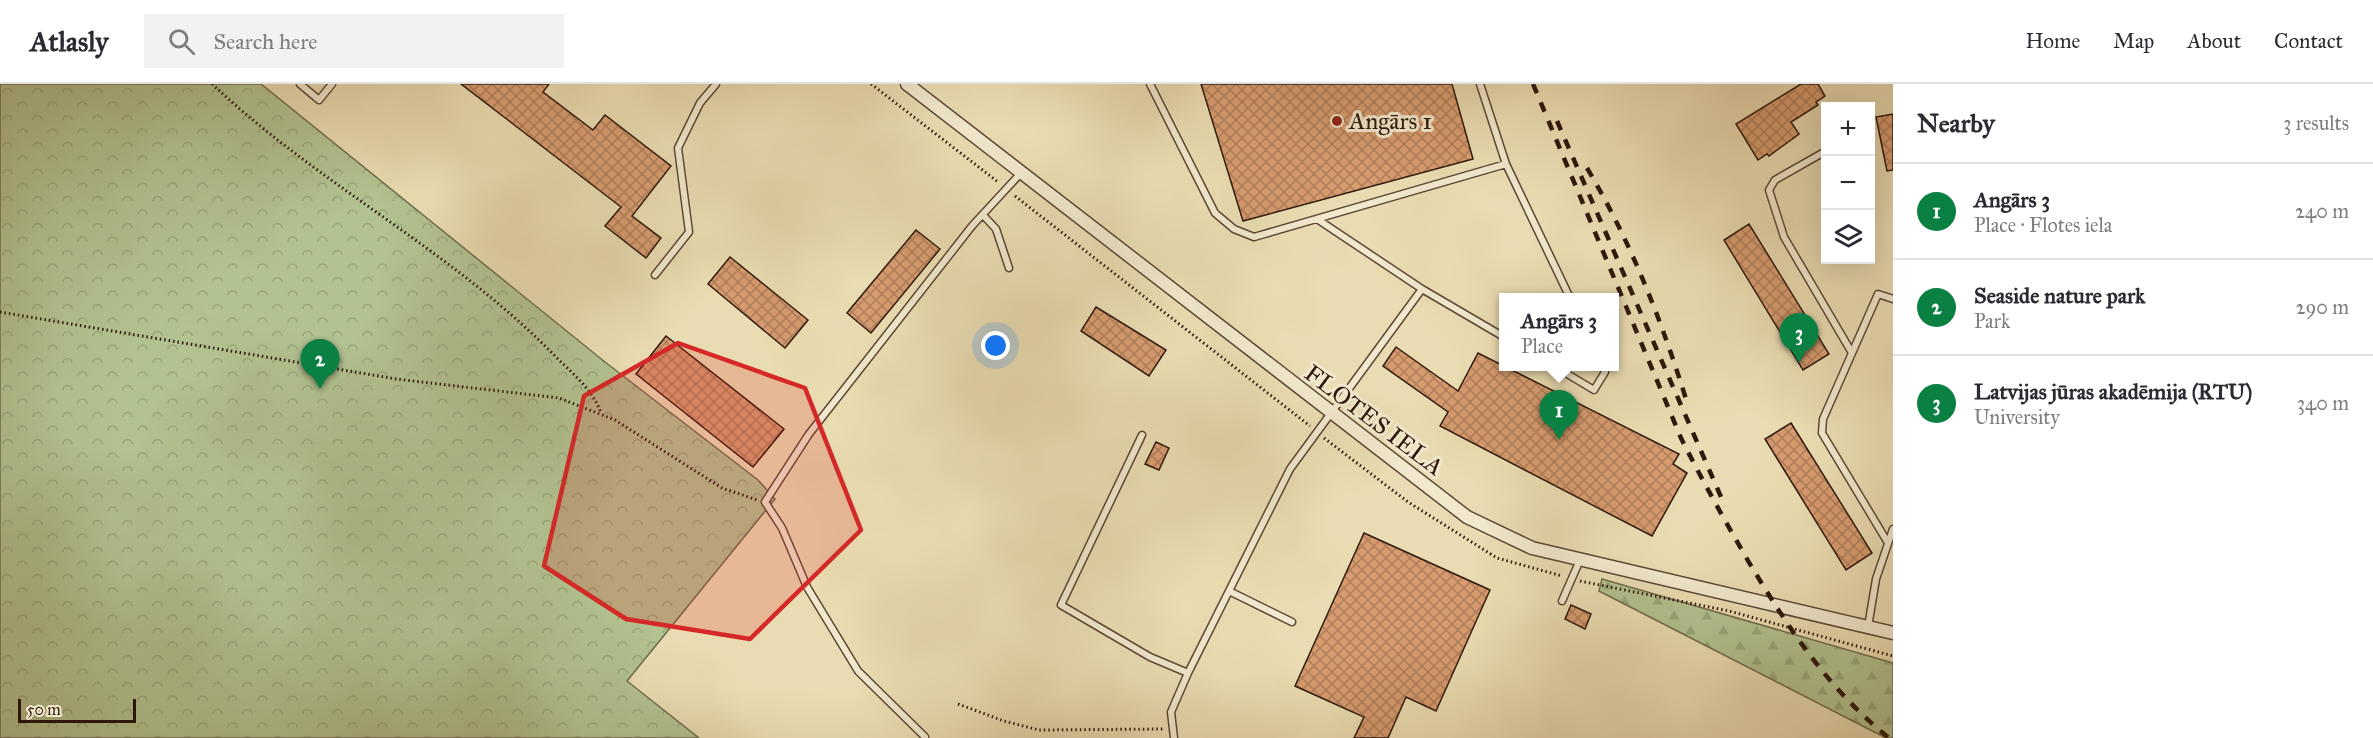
<!DOCTYPE html>
<meta charset="utf-8">
<style>
:root{--surface:#fff;--page:#f2f2f3;--text:#2b2b33;--muted:#7c7c81;--line:#e1e1e2;--accent:#0b8043}
body{margin:0;font-family:"IM FELL Great Primer",serif;background:var(--page);color:var(--text)}
.controls{position:absolute;right:18px;top:18px;display:grid;overflow:hidden;border-radius:0px;box-shadow:0 6px 24px #0002}
.controls button{width:54px;height:54px;display:grid;place-items:center;padding:0;border:0;border-bottom:2px solid var(--line);background:var(--surface);color:var(--text);font:30px sans-serif}
.scale{position:absolute;left:18px;bottom:15px;width:118px;box-sizing:border-box;padding-left:6px;border:3px solid #2e170b;border-top:0;font-size:16px;line-height:21px;white-space:nowrap;color:#2e170b;-webkit-text-stroke:4px #f1e8cd;paint-order:stroke}
.you{position:absolute;left:996px;top:262px;width:21px;height:21px;margin:-15px;border:4px solid #fff;border-radius:50%;background:#1a73e8;box-shadow:0 0 0 9px #1a73e833}
.badge{display:grid;place-items:center;width:39px;height:39px;border-radius:50%;background:var(--accent);color:#fff;font-size:20px;font-weight:700}
.pin{position:absolute;translate:-50% -50px;filter:drop-shadow(0 2px 3px #0008)}
.pin::after{content:'';position:absolute;top:32px;width:21px;height:18px;background:inherit;clip-path:polygon(0 0,100% 0,50% 100%)}
.popup{position:absolute;left:1499px;top:209px;width:120px;height:78px;box-sizing:border-box;display:grid;place-content:center;border-radius:0px;background:var(--surface);filter:drop-shadow(0 2px 4px #0005);font-size:20px;white-space:nowrap;color:var(--muted)}
.popup b{font-size:22px;color:var(--text)}
.popup::after{content:'';position:absolute;left:50%;top:100%;margin-left:-12px;border:12px solid transparent;border-top-color:var(--surface)}
.list{margin:0;padding:0;list-style:none}
h2{display:flex;justify-content:space-between;align-items:center;height:78px;margin:0;padding:0 24px;font-size:26px}
h2 small{font-size:20px;font-weight:400;color:var(--muted)}
.list li{display:grid;grid-template-columns:39px 1fr auto;gap:18px;align-items:center;box-sizing:border-box;height:96px;padding:0 24px;border-top:2px solid var(--line)}
.list b{display:block;font-size:22px;white-space:nowrap}
.list p{margin:0;font-size:20px;white-space:nowrap;color:var(--muted)}
.list em{font-size:20px;font-style:normal;color:var(--muted)}
.icon{flex:none;width:33px;height:33px;fill:none;stroke:currentColor;stroke-width:2;stroke-linecap:round;stroke-linejoin:round}
.map{position:relative;flex:none;width:1893px;height:654px;overflow:hidden}
header{display:flex;align-items:center;gap:36px;box-sizing:border-box;height:84px;padding:0 30px;background:var(--surface);border-bottom:2px solid var(--line)}
header strong{font-size:28px}
nav{display:flex;gap:33px;margin-inline-start:auto;font-size:21px}
.search{width:420px;height:54px;background:var(--page);display:flex;align-items:center;gap:15px;box-sizing:border-box;padding:0 21px;border-radius:0px;color:var(--muted);font-size:22px}
main{display:flex}
aside{flex:1;background:var(--surface)}
.map>svg:first-child{display:block}
</style>
<header>
<strong>Atlasly</strong>
<div class="search"><svg class="icon" aria-label="search" viewBox="0 0 24 24"><circle cx="10" cy="10" r="6"/><path d="M15 15l6 6"/></svg>Search here</div>
<nav><a>Home</a><a>Map</a><a>About</a><a>Contact</a></nav>
</header>
<main>
<div class="map">
<svg width="1893" height="654" viewBox="0 0 1893 654">
<defs>
<pattern id="forest-firs" width="22" height="20" patternUnits="userSpaceOnUse" patternTransform="scale(1.5)"><rect width="22" height="20" fill="#b2c290"/><path d="M5 1l3.5 6h-7zM16 11l3.5 6h-7z" fill="#99a67b"/></pattern>
<pattern id="park-crowns" width="20" height="18" patternUnits="userSpaceOnUse" patternTransform="scale(1.5)"><rect width="20" height="18" fill="#b2c290"/><path d="M2 6a3 3 0 1 1 6 0M12 15a3 3 0 1 1 6 0" fill="none" stroke="#99a67b"/></pattern>
<pattern id="building-cross-hatch" width="8" height="8" patternUnits="userSpaceOnUse" patternTransform="scale(1.5)"><rect width="8" height="8" fill="#d69b6f"/><path d="M0 0l8 8M0 8l8-8" fill="none" stroke="#ae7d59"/></pattern>
</defs>
<rect width="100%" height="100%" fill="#eadcb2"/>
<filter id="stains"><feTurbulence type="fractalNoise" baseFrequency=".00333" numOctaves="4"/><feColorMatrix values="0 0 0 0 .2 0 0 0 0 .09 0 0 0 0 .02 0 0 0 .5 -.17"/></filter>
<radialGradient id="worn" r=".72"><stop offset=".6" stop-color="#630" stop-opacity="0"/><stop offset="1" stop-color="#630" stop-opacity=".3"/></radialGradient>
<path fill="url(#forest-firs)" stroke="#706c4e" stroke-width="1.5" d="M1602 495 1893 579V654H1886L1599 507Z"/>
<path fill="url(#park-crowns)" stroke="#706c4e" stroke-width="1.5" d="M0 0H261L605 278 758 396 775 415 627 597 699 654H0Z"/>
<path fill="url(#building-cross-hatch)" stroke="#2e170b" stroke-width="1.5" d="M461 0H549L543 8 593 46 605 31 671 82 632 132 661 154 646 174 605 142 621 123Z
M1201 0H1452L1473 75 1243 137Z
M1801 0H1818L1825 12 1816 18 1818 21 1791 38 1799 50 1769 72 1767 70 1758 76 1736 40Z
M1893 30V86L1887 87 1876 33Z
M1749 140 1829 270 1803 286 1724 156Z
M916 146 940 165 871 249 847 229Z
M730 173 808 236 785 264 708 200Z
M1096 223 1166 266 1149 292 1081 247Z
M666 252 784 345 753 383 636 290Z
M1396 263 1458 307 1478 269 1679 370 1673 380 1687 389 1652 452 1440 342 1448 328 1383 282Z
M1791 339 1872 469 1846 486 1765 355Z
M1156 358 1169 364 1159 386 1145 380Z
M1364 449 1490 506 1436 627 1406 613 1388 654H1354L1364 633 1295 602Z
M1571 521 1591 530 1585 545 1565 535Z"/>
<g fill="none" stroke-linecap="round" stroke-linejoin="round">
<defs>
<path id="service" d="M300 0 319 16 332 0
M1150 0 1215 129 1234 145 1254 153 1506 80 1480 0
M1826 67 1775 96 1769 106 1784 153 1852 269
M1506 80 1570 214
M983 131 996 145 1009 184
M1317 135 1422 205
M655 191 689 148 678 64 700 19 716 0
M1554 282 1594 306 1605 288 1602 282
M1142 351 1061 521 1150 573 1188 589
M1888 459 1822 349 1823 335 1878 210 1893 215
M1229 507 1292 538
M1562 517 1580 476
M1868 543 1876 495 1893 445
M925 653 858 587 807 503 782 444 765 418 809 350 972 142 1020 90
M1174 654 1171 628 1188 589 1290 385 1422 205 1504 253"/>
<path id="minor" d="M907 0 1467 433 1532 464 1893 549"/>
</defs>
<use href="#service" stroke="#5d4835" stroke-width="9"/>
<use href="#minor" stroke="#5d4835" stroke-width="15"/>
<path stroke="#2e170b" stroke-width="3" stroke-dasharray="1.5 3" stroke-linecap="butt" d="M212 0C319 101 453 167 556 273 573 290 593 306 601 329
M871 0 998 98
M1015 112 1310 342
M0 228 396 295 559 314 615 336 722 404 757 416
M1324 354 1408 418 1497 474 1562 492
M1580 497 1729 527 1893 572
M958 620 1004 637 1039 646 1163 645"/>
<use href="#service" stroke="#f1e8cd" stroke-width="6"/>
<use href="#minor" stroke="#f1e8cd" stroke-width="12"/>
<path stroke="#2e170b" stroke-width="4.5" stroke-dasharray="10 10" stroke-linecap="butt" d="M1533 0 1681 354C1702 396 1724 435 1747 475 1787 542 1827 604 1889 654
M1557 37 1725 422
M1587 84C1630 156 1661 235 1686 315"/>
</g>
<path fill="#d62828" fill-opacity="0.2" stroke="#d62828" stroke-width="4.5" stroke-linejoin="round" d="M678 259 805 304 861 446 750 555 626 535 544 482 584 312Z"/>
<circle fill="#8f2418" stroke="#f1e8cd" stroke-width="2" cx="1337" cy="37" r="6"/>
<g text-anchor="middle" dominant-baseline="central" stroke-width="6" stroke-linejoin="round" paint-order="stroke">
<g font-size="24" fill="#2e170b" stroke="#f1e8cd" text-anchor="start">
<text x="1349" y="37">Angārs 1</text>
</g>
<g font-size="24" fill="#2e170b" stroke="#f1e8cd">
<text transform="translate(1374 336) rotate(37)">FLOTES IELA</text>
</g>
</g>
<rect width="100%" height="100%" filter="url(#stains)"/>
<rect width="100%" height="100%" fill="url(#worn)"/>
</svg>
<div class="controls">
<button>+</button>
<button>−</button>
<button><svg class="icon" aria-label="layers" viewBox="0 0 24 24"><path d="M12 4l9 5-9 5-9-5zM3 14l9 5 9-5"/></svg></button>
</div>
<div class="scale">50 m</div>
<div class="you"></div>
<div class="pin badge" style="left:1559px;top:356px">1</div>
<div class="popup"><b>Angārs 3</b>Place</div>
<div class="pin badge" style="left:320px;top:305px">2</div>
<div class="pin badge" style="left:1799px;top:279px">3</div>
</div>
<aside>
<h2>Nearby<small>3 results</small></h2>
<ul class="list">
<li><span class="badge">1</span><div><b>Angārs 3</b><p>Place · Flotes iela</p></div><em>240 m</em></li>
<li><span class="badge">2</span><div><b>Seaside nature park</b><p>Park</p></div><em>290 m</em></li>
<li><span class="badge">3</span><div><b>Latvijas jūras akadēmija (RTU)</b><p>University</p></div><em>340 m</em></li>
</ul>
</aside>
</main>
